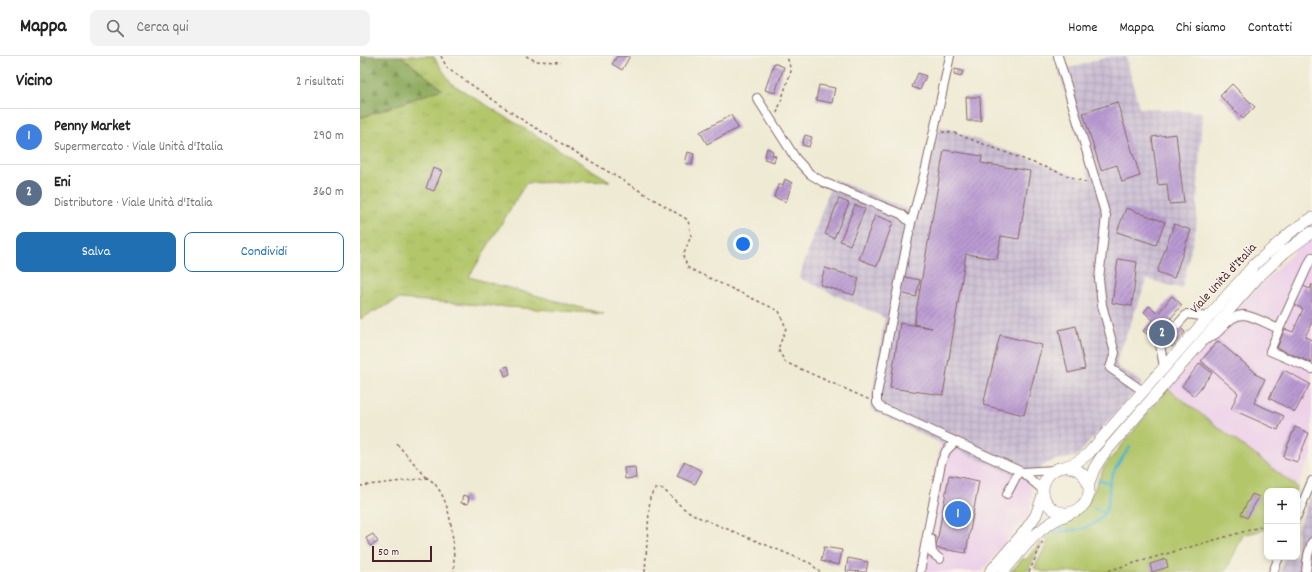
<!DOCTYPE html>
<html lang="it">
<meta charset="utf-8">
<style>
:root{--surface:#fff;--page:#f2f2f2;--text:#222;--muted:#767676;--line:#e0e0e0;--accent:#1f6fb2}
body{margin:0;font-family:Dekko,sans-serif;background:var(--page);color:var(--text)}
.controls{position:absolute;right:12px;bottom:12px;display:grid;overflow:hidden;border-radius:8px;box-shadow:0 2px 6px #0003}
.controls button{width:36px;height:36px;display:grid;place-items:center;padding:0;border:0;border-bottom:1px solid var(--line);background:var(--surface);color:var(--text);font:20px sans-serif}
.scale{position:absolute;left:12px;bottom:10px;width:60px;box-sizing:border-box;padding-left:4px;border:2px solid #4a1f2b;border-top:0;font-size:11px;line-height:14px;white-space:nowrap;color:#4a1f2b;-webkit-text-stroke:3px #f7f3e8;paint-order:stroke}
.you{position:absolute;left:383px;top:188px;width:14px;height:14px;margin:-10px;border:3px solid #fff;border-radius:50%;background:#1a73e8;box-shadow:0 0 0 6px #1a73e833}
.badge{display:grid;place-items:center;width:26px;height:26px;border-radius:50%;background:var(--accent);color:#fff;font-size:13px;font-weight:700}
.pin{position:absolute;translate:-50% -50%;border:2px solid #fff;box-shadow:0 1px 4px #0006}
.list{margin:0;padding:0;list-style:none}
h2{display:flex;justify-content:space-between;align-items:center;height:52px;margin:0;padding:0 16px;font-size:17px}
h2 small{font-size:13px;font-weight:400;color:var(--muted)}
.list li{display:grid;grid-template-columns:26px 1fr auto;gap:12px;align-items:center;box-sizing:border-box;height:56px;padding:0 16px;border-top:1px solid var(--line)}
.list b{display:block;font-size:15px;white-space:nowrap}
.list p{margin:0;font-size:13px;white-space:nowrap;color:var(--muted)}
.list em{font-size:13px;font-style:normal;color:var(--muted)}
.actions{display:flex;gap:8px;padding:12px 16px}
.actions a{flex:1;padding:9px 0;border:1px solid var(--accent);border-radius:8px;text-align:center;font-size:14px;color:var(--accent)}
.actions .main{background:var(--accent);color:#fff}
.icon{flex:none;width:22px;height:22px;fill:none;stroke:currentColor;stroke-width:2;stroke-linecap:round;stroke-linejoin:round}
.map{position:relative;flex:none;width:952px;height:516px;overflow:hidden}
header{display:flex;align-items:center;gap:24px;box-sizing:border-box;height:56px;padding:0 20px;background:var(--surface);border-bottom:1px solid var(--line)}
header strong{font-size:19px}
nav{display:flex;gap:22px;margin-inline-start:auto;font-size:14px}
.search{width:280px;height:36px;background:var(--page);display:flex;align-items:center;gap:10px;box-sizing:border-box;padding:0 14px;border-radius:8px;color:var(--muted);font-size:15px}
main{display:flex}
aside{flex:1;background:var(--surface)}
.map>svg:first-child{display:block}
</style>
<header>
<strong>Mappa</strong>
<div class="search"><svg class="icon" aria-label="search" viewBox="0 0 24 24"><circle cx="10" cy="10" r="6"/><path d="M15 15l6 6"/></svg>Cerca qui</div>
<nav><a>Home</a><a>Mappa</a><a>Chi siamo</a><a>Contatti</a></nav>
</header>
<main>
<aside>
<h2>Vicino<small>2 risultati</small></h2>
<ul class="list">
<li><span class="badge" style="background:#3f7fe0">1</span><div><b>Penny Market</b><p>Supermercato · Viale Unità d'Italia</p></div><em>290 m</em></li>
<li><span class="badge" style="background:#5c6f8a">2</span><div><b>Eni</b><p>Distributore · Viale Unità d'Italia</p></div><em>360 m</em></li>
</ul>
<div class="actions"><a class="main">Salva</a><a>Condividi</a></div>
</aside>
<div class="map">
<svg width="952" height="516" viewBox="0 0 952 516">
<defs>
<pattern id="industrial-grid" width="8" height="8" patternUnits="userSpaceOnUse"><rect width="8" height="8" fill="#ccbfd4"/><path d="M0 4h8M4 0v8" fill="none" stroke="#b1a4b6"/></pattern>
<pattern id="grass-tufts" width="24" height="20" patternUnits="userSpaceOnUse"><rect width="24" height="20" fill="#b3c66a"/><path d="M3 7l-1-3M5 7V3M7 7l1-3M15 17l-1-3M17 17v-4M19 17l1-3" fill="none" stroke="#9baa5c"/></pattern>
<pattern id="forest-firs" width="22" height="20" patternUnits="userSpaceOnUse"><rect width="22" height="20" fill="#8eab5e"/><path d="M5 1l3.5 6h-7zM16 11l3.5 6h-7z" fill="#768b4e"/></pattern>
<pattern id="building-hatch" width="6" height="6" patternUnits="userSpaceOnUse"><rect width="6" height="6" fill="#b99ad2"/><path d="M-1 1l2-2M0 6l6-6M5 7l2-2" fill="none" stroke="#987dab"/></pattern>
</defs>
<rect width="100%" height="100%" fill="#f7f3e8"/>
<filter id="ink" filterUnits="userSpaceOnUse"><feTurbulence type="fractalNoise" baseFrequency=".025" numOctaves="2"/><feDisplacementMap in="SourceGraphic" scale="8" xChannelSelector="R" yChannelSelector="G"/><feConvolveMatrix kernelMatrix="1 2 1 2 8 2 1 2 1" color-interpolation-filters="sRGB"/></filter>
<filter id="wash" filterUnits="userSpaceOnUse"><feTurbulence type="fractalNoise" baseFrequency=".012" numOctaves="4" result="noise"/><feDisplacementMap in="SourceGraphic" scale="16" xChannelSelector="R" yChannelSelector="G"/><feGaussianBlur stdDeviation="0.9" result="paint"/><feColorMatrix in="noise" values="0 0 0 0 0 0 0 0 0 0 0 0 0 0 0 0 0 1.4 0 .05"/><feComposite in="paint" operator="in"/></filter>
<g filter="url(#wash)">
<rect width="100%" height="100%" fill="#efead3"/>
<path fill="#edd1e9" d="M952 181V399L937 431 808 333 883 246 944 186Z
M580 387 669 425 672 435 669 457 621 516H556Z"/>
<path fill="url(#industrial-grid)" d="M752 0H766L779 52 842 56 836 172 822 233 787 223 756 307 758 311 783 327 716 401 695 404 685 408 669 425 580 387 510 353 525 262 439 222 473 123 554 156 580 70 730 125 699 15Z
M952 439V516H919L925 501H937V474Z"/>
<path fill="url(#grass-tufts)" stroke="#7e724a" d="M41 0H73L92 28 250 125 166 127 109 221 244 258 39 243 0 263V62L81 33Z"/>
<path fill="url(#forest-firs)" stroke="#6c6544" d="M0 0H41L82 33 0 62Z"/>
<path fill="#b3c66a" stroke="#7e724a" d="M808 333 937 431 936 435H907V473L883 479 867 513 863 516H683L674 512 688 486 684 481 701 465 720 457 728 448 744 411Z
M680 486 682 487 667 516H651L663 502 666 504Z"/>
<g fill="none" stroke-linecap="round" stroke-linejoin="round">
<path stroke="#4db4cb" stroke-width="2.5" d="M739 424 750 427
M733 451 743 457
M701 466 702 476
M690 476C713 475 742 475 748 447 750 440 748 432 750 425 753 413 763 401 770 391"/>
</g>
<g id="blocks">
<path fill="url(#building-hatch)" d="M257 0H270L262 14 252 8Z
M414 7 424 11 415 37 405 34Z
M595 13 603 15 601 21 594 19Z
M558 17 566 20 560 34 552 31Z
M872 28 895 51 883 63 860 40Z
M459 29 475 32 472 47 456 44Z
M606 41H620L621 65H607Z
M757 46 780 120 762 126 757 109 741 114 723 57Z
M371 59 378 72 347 88 340 76Z
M816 78 824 147 809 148 807 128 798 129 792 81Z
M445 79 452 81 449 91 442 89Z
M407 92 413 95 412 99 416 100 414 106 404 103Z
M584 94 622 100 621 107 670 115 659 183 641 180 637 203 606 198 583 339 530 332 540 267 572 272 554 268Z
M328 96 334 98 332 109 325 107Z
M73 112 82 115 74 135 66 132Z
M425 123 432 127 426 146 414 141 418 129H423Z
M479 143 489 147 474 182 465 178Z
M495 149 505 153 490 189 480 185Z
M766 152 805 166 796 189 757 176Z
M515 159 533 166 517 210 499 203Z
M814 168 831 174 814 222 797 216Z
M758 203 777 206 772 250 752 247Z
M465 212 499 222 494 239 460 229Z
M545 221 560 224 556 241 541 237Z
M952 228V266L945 281 952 284V307L917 292 925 273 933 276 943 253 935 249 943 230 950 233Z
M812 240 822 249 810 263 825 276 812 291 797 278 793 283 783 275 793 264 784 256 789 250 798 257Z
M716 270 725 313 708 317 699 274Z
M640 279 682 289 664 359 623 349Z
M858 285 896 317 895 318 905 323 894 347 924 360 918 374 871 353 878 337 841 305Z
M840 307 852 317 834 340 822 330Z
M148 310 150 318 145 320 142 312Z
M924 314 950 328 935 356 909 342Z
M935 371 949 377 937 406 923 401Z
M324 406 342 415 335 428 317 420Z
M275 411 276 422 265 423 264 412Z
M589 419 619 425 606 497 576 492Z
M892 438 899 441 887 462 881 458Z
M103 439 109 441 108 448 101 447Z
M13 478 18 486 10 490 6 482Z
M464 491 482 494 479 509 461 505Z
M488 502 508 506 506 516 486 515Z
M806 503 808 511 792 516 790 508Z"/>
</g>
</g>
<g filter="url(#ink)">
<use href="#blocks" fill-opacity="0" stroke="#846666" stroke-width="1"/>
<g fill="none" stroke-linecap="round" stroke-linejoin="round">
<path stroke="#cec1b1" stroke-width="8" stroke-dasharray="8 4" stroke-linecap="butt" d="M804 284 817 269"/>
<defs>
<path id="minor" d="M698 0 746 160 739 223 742 249 755 297 750 312 783 335
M397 42 436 103 450 118 463 126 541 158 551 167 517 338V347L520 351 662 416 683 434
M551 167 566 112 590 0
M817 269 827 258 848 261
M919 273 952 201
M843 284C863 280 865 259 884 259 894 260 909 269 919 273L910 295 952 313
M804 311 800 289 804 284
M662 416 695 414
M647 438 659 415
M937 460 952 425
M567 480 571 483 572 497 580 503
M560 516 581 407 586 395 595 386
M913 516 919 501
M946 516 948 499 952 486"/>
<path id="major" d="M683 434a23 23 0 1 1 46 0a23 23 0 1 1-46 0Z
M704 411 717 406 728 398 894 209 931 176 952 162
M729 427 734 413 742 400 898 221 925 196 952 176
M630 516 665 475 676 459 683 439
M643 516C664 492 678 469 709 458"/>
</defs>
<use href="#minor" stroke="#846666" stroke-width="10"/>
<use href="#major" stroke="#846666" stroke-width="12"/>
<path stroke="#846666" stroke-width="1.5" stroke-dasharray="3 3" stroke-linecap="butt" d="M81 0 87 12 161 63 328 164 331 180 323 200 328 212 419 255 426 272 418 293 425 306 510 344
M166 0 176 5 201 6
M417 57 431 15 427 0
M582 76 594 77 727 127
M37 388 67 422
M0 430 68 422C93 439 94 489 94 516
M285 516 290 441 295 433H303L323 452 338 461 450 507 460 516
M669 516 683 485
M743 516 907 469"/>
<use href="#minor" stroke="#fff" stroke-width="8"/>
<use href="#major" stroke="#fff" stroke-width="11"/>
</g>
</g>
<g text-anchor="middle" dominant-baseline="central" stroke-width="3" stroke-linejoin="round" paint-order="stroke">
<g font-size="13" fill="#4a1f2b" stroke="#f7f3e8">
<text transform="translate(864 223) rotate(-47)">Viale Unità d'Italia</text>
</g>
</g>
</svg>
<div class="controls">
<button>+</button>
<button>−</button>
</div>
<div class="scale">50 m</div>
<div class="you"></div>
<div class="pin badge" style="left:598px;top:458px;background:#3f7fe0">1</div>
<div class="pin badge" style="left:802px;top:277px;background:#5c6f8a">2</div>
</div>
</main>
